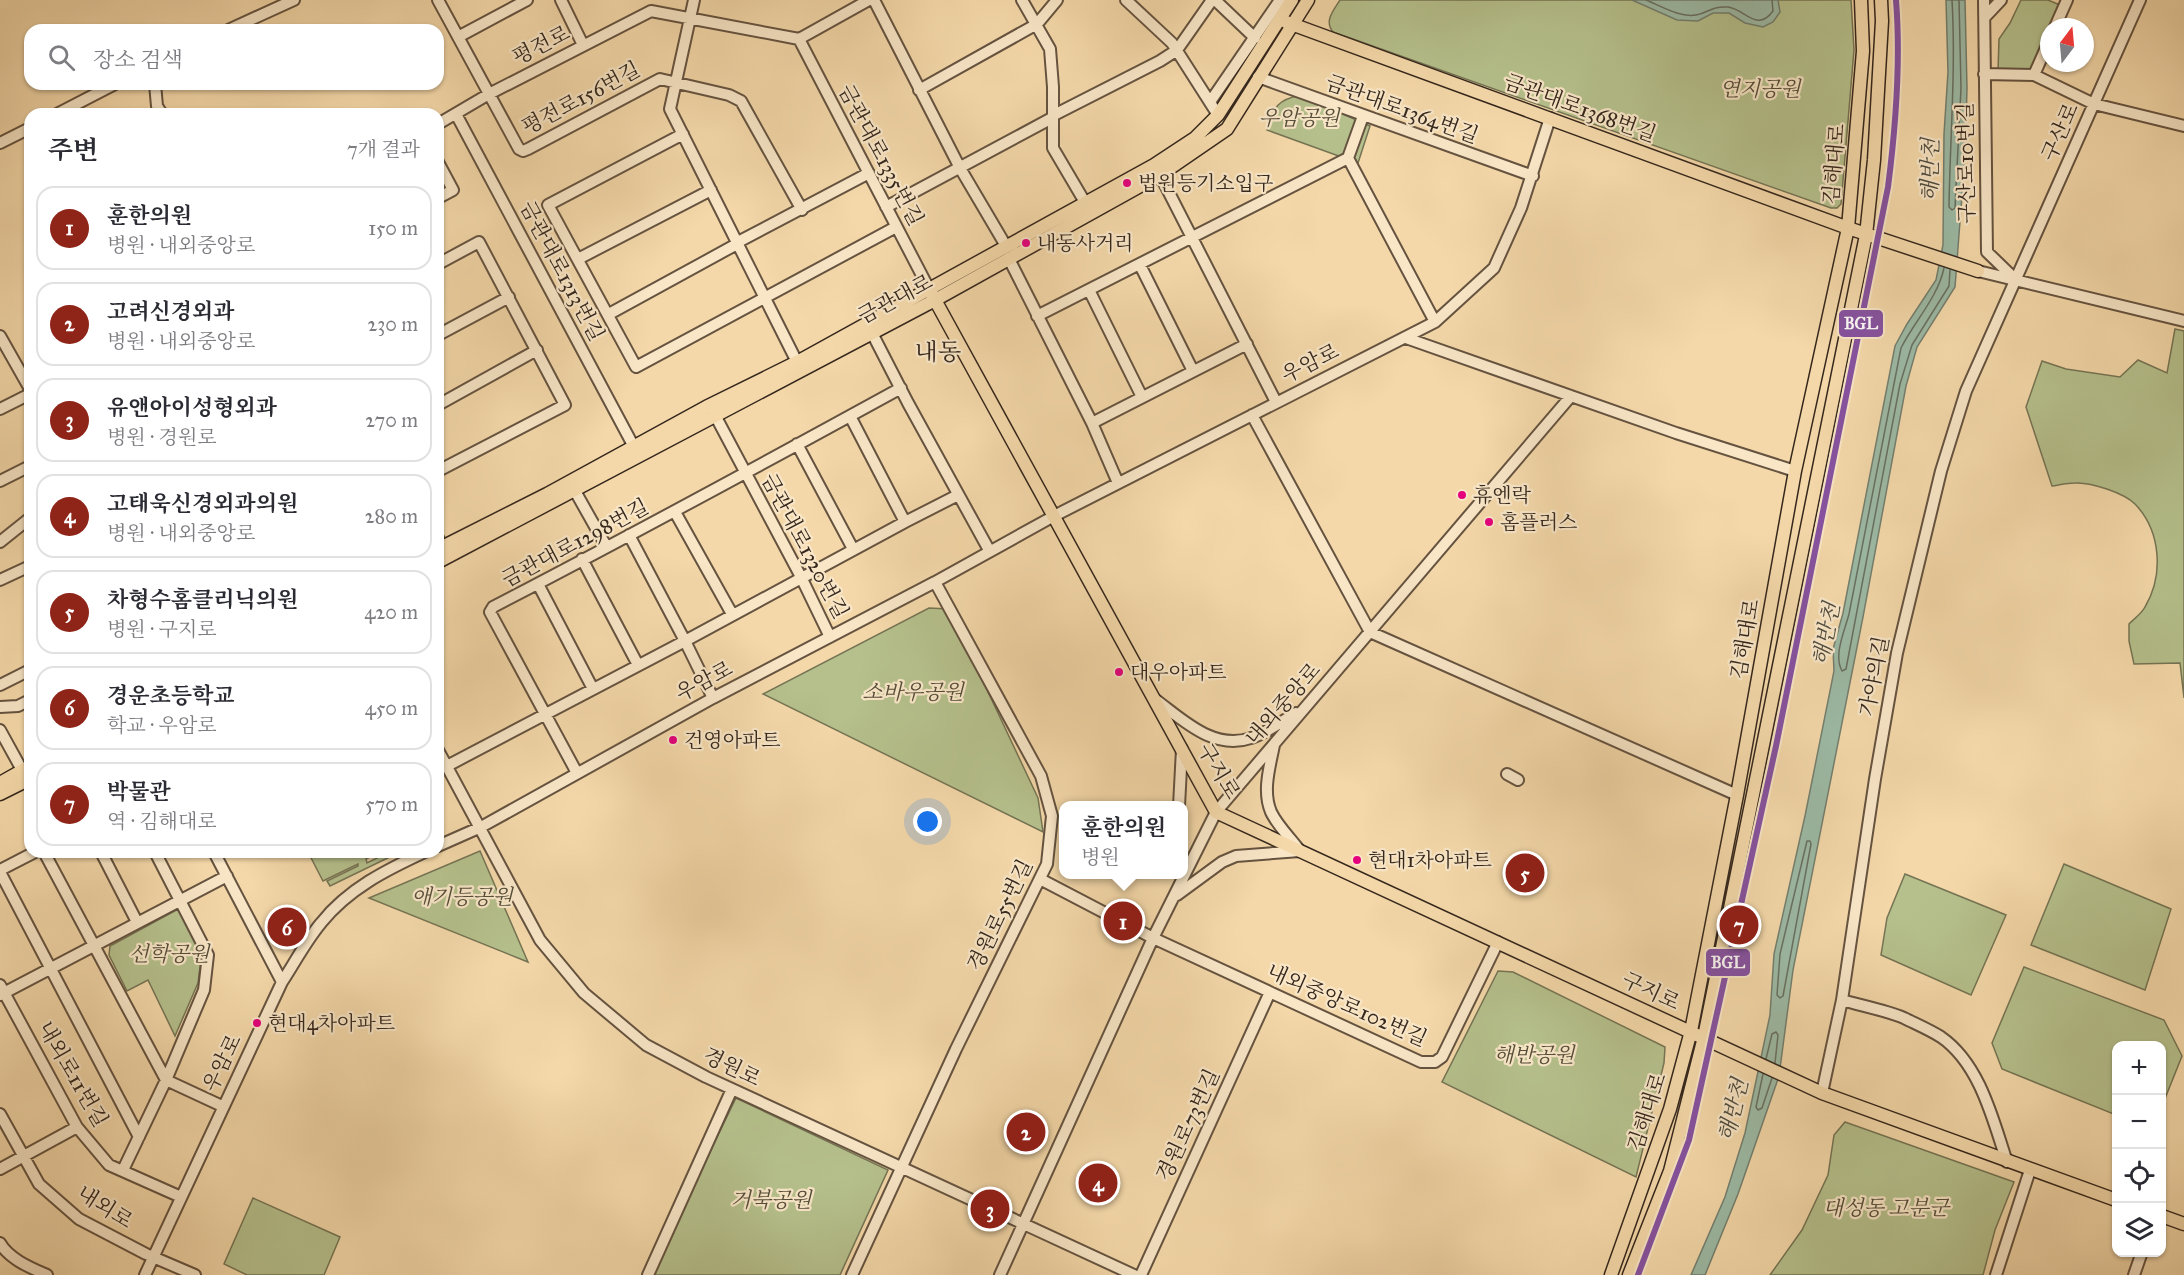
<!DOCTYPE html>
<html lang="ko">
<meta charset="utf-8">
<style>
:root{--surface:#fff;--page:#f2f2f3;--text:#2b2b33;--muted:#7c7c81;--line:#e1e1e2;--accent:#8f2418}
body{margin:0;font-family:"IM FELL Great Primer","Noto Serif KR",serif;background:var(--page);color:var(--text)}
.controls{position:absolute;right:18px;bottom:18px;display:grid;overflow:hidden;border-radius:12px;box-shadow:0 2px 4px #0004}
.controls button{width:54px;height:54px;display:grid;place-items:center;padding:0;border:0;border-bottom:2px solid var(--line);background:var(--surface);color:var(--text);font:30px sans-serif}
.compass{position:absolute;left:2040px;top:18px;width:54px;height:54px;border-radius:50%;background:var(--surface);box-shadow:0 2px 4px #0004;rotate:16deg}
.you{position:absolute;left:928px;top:822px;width:21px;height:21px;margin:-15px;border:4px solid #fff;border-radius:50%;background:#1a73e8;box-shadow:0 0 0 9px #1a73e833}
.badge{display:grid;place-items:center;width:39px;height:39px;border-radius:50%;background:var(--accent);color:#fff;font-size:20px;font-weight:700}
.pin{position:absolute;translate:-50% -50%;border:3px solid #fff;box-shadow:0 2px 6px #0006}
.popup{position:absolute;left:1059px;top:801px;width:129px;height:78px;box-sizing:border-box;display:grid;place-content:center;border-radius:12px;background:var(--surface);filter:drop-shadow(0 2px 4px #0005);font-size:20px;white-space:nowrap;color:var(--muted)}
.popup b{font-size:22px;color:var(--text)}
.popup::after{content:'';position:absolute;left:50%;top:100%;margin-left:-12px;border:12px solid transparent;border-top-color:var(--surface)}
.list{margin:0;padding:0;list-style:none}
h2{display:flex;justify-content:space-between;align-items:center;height:78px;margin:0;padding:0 24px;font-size:26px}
h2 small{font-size:20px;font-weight:400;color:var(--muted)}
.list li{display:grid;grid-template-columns:39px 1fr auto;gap:18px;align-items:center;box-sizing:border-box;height:84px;margin:0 12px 12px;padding:0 12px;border:2px solid var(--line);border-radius:18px}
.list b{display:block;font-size:22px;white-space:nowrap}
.list p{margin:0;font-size:20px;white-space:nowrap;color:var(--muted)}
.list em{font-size:20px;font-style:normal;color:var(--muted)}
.icon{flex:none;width:33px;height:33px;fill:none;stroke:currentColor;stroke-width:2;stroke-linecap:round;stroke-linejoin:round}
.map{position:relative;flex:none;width:2184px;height:1275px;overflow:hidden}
.search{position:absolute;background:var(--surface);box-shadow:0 2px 4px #0004;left:24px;top:24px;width:420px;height:66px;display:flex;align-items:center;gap:15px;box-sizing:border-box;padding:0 21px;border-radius:18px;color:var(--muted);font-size:22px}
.panel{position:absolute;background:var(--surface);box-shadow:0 2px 4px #0004;left:24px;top:108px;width:420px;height:750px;border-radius:18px}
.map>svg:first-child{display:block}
</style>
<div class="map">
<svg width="2184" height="1275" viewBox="0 0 2184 1275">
<rect width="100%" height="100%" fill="#f4d8a9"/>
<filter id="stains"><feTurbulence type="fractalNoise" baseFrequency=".00333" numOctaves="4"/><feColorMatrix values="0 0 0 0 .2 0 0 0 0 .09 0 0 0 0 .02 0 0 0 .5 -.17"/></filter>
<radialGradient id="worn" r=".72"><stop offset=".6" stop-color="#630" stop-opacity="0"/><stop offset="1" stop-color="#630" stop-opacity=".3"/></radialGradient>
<path fill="#b5c08c" stroke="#757454" stroke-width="1.5" d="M1340 0H1851L1854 50 1841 204 1837 208H1831L1333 32C1324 21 1333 11 1340 0Z
M2021 0H2048L2060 5 2053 27H2049V37L2031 69 1998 71 1999 39 2010 23Z
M1300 95 1370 126 1358 163 1267 130C1275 107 1275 101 1300 95Z
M2175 329 2184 331V698L2180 663 2134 664 2129 641V624C2134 619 2142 613 2145 607 2164 575 2161 531 2135 504 2124 493 2091 482 2075 483 2067 483 2059 485 2052 486L2026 407 2042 361 2066 369 2120 377 2138 360 2167 373Z
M929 608 949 609 1038 798 1043 832 763 694Z
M480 851 528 962 369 898Z
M308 852H380L366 859 367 863 389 852H400L330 886 327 881 358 866V864L323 881Z
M2064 864 2171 909 2145 990 2031 945Z
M1905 874 2006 915 1971 995 1881 955 1887 918Z
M180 908 202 951 198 983 175 1036 148 980 127 991 109 955 110 946Z
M2024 967 2164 1020 2182 1056 2162 1106V1046H2116V1115L2002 1069 1992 1043Z
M1498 971 1513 972 1665 1047 1664 1063 1636 1177 1442 1082Z
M736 1098 888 1170 840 1275H650Z
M1845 1122 2014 1182 1995 1230 1983 1275H1770L1802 1230 1828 1175 1834 1135Z
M253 1198 340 1237 324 1275H247L224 1264Z"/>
<path fill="#9cbaa5" stroke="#737f6f" stroke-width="1.5" d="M1632 0H1778L1780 12 1773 22 1763 27 1745 23 1729 13H1713L1698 21 1677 20Z
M1946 0H1965L1967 88 1965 156 1955 287 1917 347 1906 386 1863 617 1793 970 1779 1076 1738 1194 1705 1275H1691L1725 1197 1745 1133 1770 1015 1774 954 1805 816 1834 671 1833 649 1843 613 1895 346 1907 324 1936 280 1943 245 1944 134 1948 72Z"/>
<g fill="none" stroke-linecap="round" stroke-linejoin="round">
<path stroke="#687061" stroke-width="1.5" d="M1646 0C1661 6 1680 18 1696 15 1709 13 1710 6 1728 7 1745 9 1757 33 1773 11L1772 0
M1952 0C1956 69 1950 138 1949 207L1952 210 1955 208 1961 88 1959 0
M1944 268C1938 297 1914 322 1901 348L1849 614C1845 630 1833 655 1842 671L1846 669 1900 384 1912 345 1949 286 1950 270
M1807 841H1810L1811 844 1783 996 1780 998 1777 995 1780 954Z
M1766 1059 1772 1034 1776 1032 1778 1035 1775 1063
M1763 1074 1756 1107 1758 1110 1762 1108 1772 1078"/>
<defs>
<path id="minor" d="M438 0 519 149 523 151 528 149 660 79 729 95 741 101 802 210
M561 0 583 45
M694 0 670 109 797 362
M874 0 960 168 1006 246
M1022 0 1050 49 1053 87V148L1086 204
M1126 0 1172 43 1218 115
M1215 0 1255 38
M1984 0 1987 252 2016 280
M1985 17 2001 0
M2055 27 2067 0
M228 30 294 0
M458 37 527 0
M799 39 929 289
M1984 74 2034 75 2094 104 2184 126
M2034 75 2049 41
M1258 77 1533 176
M155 84 157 106 162 114
M919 90 1037 24 1057 0
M1210 102 1280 0
M57 114 115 84
M456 114 634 447
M1054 115 1160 61 1177 50 1212 0
M438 124 489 94 651 11 799 39 869 0
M683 134 548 205 636 367 896 227
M0 143 30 128
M1348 158 1435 322
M438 162 453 190 438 198
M1160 175 1276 402
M886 207 1052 118
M738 242 869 173
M578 259 711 190
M1009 259 1092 423 1118 483
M438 264 479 242 565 405 438 471
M1140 265 1193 371
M1978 271 2184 321
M1089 290 1142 397
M609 314 737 244
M1037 316 1348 158 1363 116
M872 333 908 403 989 550
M438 335 509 297
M0 336 30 389
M1406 338 1676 433 1795 471
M438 405 537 350
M0 409 30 394
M1252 415 1370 632 1737 795
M850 416 905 522
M716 417 801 577 830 637
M1092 423 1247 344
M797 444 853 549
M0 481 30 466
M575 491 606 546
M675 512 732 614
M629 535 685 641 713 698
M438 538 442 546
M0 542 30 518
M582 559 638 665
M0 580 30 566
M538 584 593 689
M0 685 30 670
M1156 700C1183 720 1214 751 1251 738 1267 733 1282 721 1296 713
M0 707 18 706 30 700
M0 730 22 770
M1274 745C1270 766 1262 791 1271 812 1277 825 1291 839 1300 851
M438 750 540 940 584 993 646 1045 706 1077 1134 1275
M447 766 685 641 905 522 958 495
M577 773 490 612 493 607C630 536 766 462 901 388
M1507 774 1518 780
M1179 806 1182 749
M438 846 481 827 713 698 935 582 1054 516 1435 322 1494 268 1521 208 1550 118
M44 852 166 1080 222 1106
M101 852 137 922
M214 852 282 982
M0 870 35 852
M0 872 139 1137
M1040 879 1153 938 1421 1062H1435L1442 1057 1498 942
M1177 895 1222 862 1236 856 1300 851
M0 985 77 1127 109 1165 181 1197
M0 995 227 876
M1842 1000C1862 1006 1885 1010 1904 1018 1916 1024 1930 1030 1941 1037 1980 1064 1993 1120 2007 1162
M1822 1093 1842 1000 1875 779 1897 653 1941 471 1966 391 2140 0
M0 1114 39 1184 79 1219 146 1254 195 1275
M0 1169 77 1127
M123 1170 166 1080 204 990 208 955 155 852
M0 1243C9 1259 31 1268 47 1275
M145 1275 282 982C295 962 306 941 321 923 348 889 386 870 425 852
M648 1275 732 1089
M852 1275 956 1049 1047 864 1052 816 1041 776 935 582
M1000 1275 1153 938 1216 812 1571 396
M1141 1275 1270 992
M1996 1275 2030 1170
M2134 1275 2142 1252"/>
<path id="major" d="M1286 22 1848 228 1978 271
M929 289 1216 812 1822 1093 2116 1200
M438 549 547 494 706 407 797 362 1154 165 1195 138 1218 115 1292 0
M438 562 935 300 1160 175 1227 129 1308 0
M0 783 30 766
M0 794 30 779
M2162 1216 2184 1224
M1611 1275 1670 1109 1691 1031 1737 795 1795 471 1848 228 1863 51 1861 0
M1629 1275 1670 1171 1704 1037 1866 235 1874 160 1882 21 1881 0"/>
</defs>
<use href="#minor" stroke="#655340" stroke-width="14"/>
<use href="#major" stroke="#35271d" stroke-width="15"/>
<use href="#minor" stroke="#f8e6c7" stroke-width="10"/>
<use href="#major" stroke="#f4d8a9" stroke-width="12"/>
<defs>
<path id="rail-1" d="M1638 1275 1689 1140 1776 746 1888 187C1896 125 1901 63 1896 0"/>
</defs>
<use href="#rail-1" stroke="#f8e6c7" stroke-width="10"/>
<use href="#rail-1" stroke="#8652a1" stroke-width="6"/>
</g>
<g fill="#e5007d" stroke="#f8e6c7" stroke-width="2">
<circle cx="1127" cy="183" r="5"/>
<circle cx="1026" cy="243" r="5"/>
<circle cx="1462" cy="495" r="5"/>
<circle cx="1489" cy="522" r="5"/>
<circle cx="1119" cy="672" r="5"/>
<circle cx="673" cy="740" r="5"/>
<circle cx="1357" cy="860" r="5"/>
<circle cx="257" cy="1023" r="5"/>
</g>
<g text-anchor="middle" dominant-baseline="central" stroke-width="4.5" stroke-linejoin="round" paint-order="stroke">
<g font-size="20" fill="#35271d" stroke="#f8e6c7" text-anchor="start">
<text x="1138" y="183">법원등기소입구</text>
<text x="1037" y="243">내동사거리</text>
<text x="1473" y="495">휴엔락</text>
<text x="1500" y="522">홈플러스</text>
<text x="1130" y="672">대우아파트</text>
<text x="684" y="740">건영아파트</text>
<text x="1368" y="860">현대1차아파트</text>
<text x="268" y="1023">현대4차아파트</text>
</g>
<g font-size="21" fill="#35271d" stroke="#f8e6c7">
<text transform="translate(541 45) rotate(-27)">평전로</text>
<text transform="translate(581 98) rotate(-28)">평전로156번길</text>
<text transform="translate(1580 108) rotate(20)">금관대로1368번길</text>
<text transform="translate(1402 109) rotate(20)">금관대로1364번길</text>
<text transform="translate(2060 132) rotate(-66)">구산로</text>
<text transform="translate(881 155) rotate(62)">금관대로1335번길</text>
<text transform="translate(1966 163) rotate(-91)">구산로10번길</text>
<text transform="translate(1834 164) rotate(-85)">김해대로</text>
<text transform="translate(562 271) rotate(62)">금관대로1313번길</text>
<text transform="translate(895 299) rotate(-28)">금관대로</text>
<text transform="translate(1310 363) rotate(-26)">우암로</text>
<text transform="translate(575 543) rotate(-28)">금관대로1298번길</text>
<text transform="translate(805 546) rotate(62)">금관대로1320번길</text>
<text transform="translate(1745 639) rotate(-80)">김해대로</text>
<text transform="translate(1874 676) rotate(-79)">가야의길</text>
<text transform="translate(704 681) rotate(-28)">우암로</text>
<text transform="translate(1283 704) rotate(-49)">내외중앙로</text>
<text transform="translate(1219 771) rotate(59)">구지로</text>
<text transform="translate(1000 915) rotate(-64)">경원로55번길</text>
<text transform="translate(1651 991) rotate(25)">구지로</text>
<text transform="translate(1347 1005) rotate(24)">내외중앙로102번길</text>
<text transform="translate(222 1063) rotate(-64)">우암로</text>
<text transform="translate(732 1067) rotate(26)">경원로</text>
<text transform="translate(73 1074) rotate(60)">내외로11번길</text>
<text transform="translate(1647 1112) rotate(-72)">김해대로</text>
<text transform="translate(1188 1125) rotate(-65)">경원로73번길</text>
<text transform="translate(105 1207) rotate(32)">내외로</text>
</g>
<g font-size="21" font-style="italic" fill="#554d39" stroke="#f8e6c7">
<text x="1760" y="89">연지공원</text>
<text x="1299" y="118">우암공원</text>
<text x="913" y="692">소바우공원</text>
<text x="462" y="897">애기등공원</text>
<text x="169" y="954">선학공원</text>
<text x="1534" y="1055">해반공원</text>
<text x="771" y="1200">거북공원</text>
<text x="1886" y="1208">대성동 고분군</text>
</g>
<g font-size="22" font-style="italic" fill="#4f4c3f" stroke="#f8e6c7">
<text transform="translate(1930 170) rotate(-89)">해반천</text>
<text transform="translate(1826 634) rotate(-79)">해반천</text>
<text transform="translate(1733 1110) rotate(-76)">해반천</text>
</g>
<g font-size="24" fill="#35271d" stroke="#f8e6c7">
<text x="938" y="352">내동</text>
</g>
</g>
<g stroke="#f8e6c7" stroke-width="2">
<rect x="1838" y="309" width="46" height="29" rx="6" fill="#8652a1"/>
<rect x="1705" y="948" width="46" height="29" rx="6" fill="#8652a1"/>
</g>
<g font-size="16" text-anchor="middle" font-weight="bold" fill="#fff">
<text x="1861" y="329">BGL</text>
<text x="1728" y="968">BGL</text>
</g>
<rect width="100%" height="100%" filter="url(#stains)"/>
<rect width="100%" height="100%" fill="url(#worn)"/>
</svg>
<div class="controls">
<button>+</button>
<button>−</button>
<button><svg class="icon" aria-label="locate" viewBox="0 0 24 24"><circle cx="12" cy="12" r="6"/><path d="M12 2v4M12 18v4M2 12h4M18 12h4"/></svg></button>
<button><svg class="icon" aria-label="layers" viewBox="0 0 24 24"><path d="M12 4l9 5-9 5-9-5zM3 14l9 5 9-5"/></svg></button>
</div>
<svg class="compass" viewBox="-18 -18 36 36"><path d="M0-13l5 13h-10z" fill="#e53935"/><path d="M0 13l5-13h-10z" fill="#7c7c81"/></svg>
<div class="you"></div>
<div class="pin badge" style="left:1123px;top:921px">1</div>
<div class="popup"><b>훈한의원</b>병원</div>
<div class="pin badge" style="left:1026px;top:1132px">2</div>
<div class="pin badge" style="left:990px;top:1209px">3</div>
<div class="pin badge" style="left:1098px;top:1183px">4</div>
<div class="pin badge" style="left:1525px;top:873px">5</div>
<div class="pin badge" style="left:287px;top:927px">6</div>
<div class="pin badge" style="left:1739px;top:925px">7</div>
<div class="search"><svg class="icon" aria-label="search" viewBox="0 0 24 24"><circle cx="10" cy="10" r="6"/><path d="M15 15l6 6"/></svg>장소 검색</div>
<section class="panel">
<h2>주변<small>7개 결과</small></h2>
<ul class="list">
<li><span class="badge">1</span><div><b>훈한의원</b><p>병원 · 내외중앙로</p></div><em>150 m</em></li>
<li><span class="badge">2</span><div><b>고려신경외과</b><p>병원 · 내외중앙로</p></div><em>230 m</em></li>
<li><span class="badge">3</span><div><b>유앤아이성형외과</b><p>병원 · 경원로</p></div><em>270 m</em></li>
<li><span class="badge">4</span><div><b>고태욱신경외과의원</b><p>병원 · 내외중앙로</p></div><em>280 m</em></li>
<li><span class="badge">5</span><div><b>차형수홈클리닉의원</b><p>병원 · 구지로</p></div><em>420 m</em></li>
<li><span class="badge">6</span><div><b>경운초등학교</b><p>학교 · 우암로</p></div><em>450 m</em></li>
<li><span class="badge">7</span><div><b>박물관</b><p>역 · 김해대로</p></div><em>570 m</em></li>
</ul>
</section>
</div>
